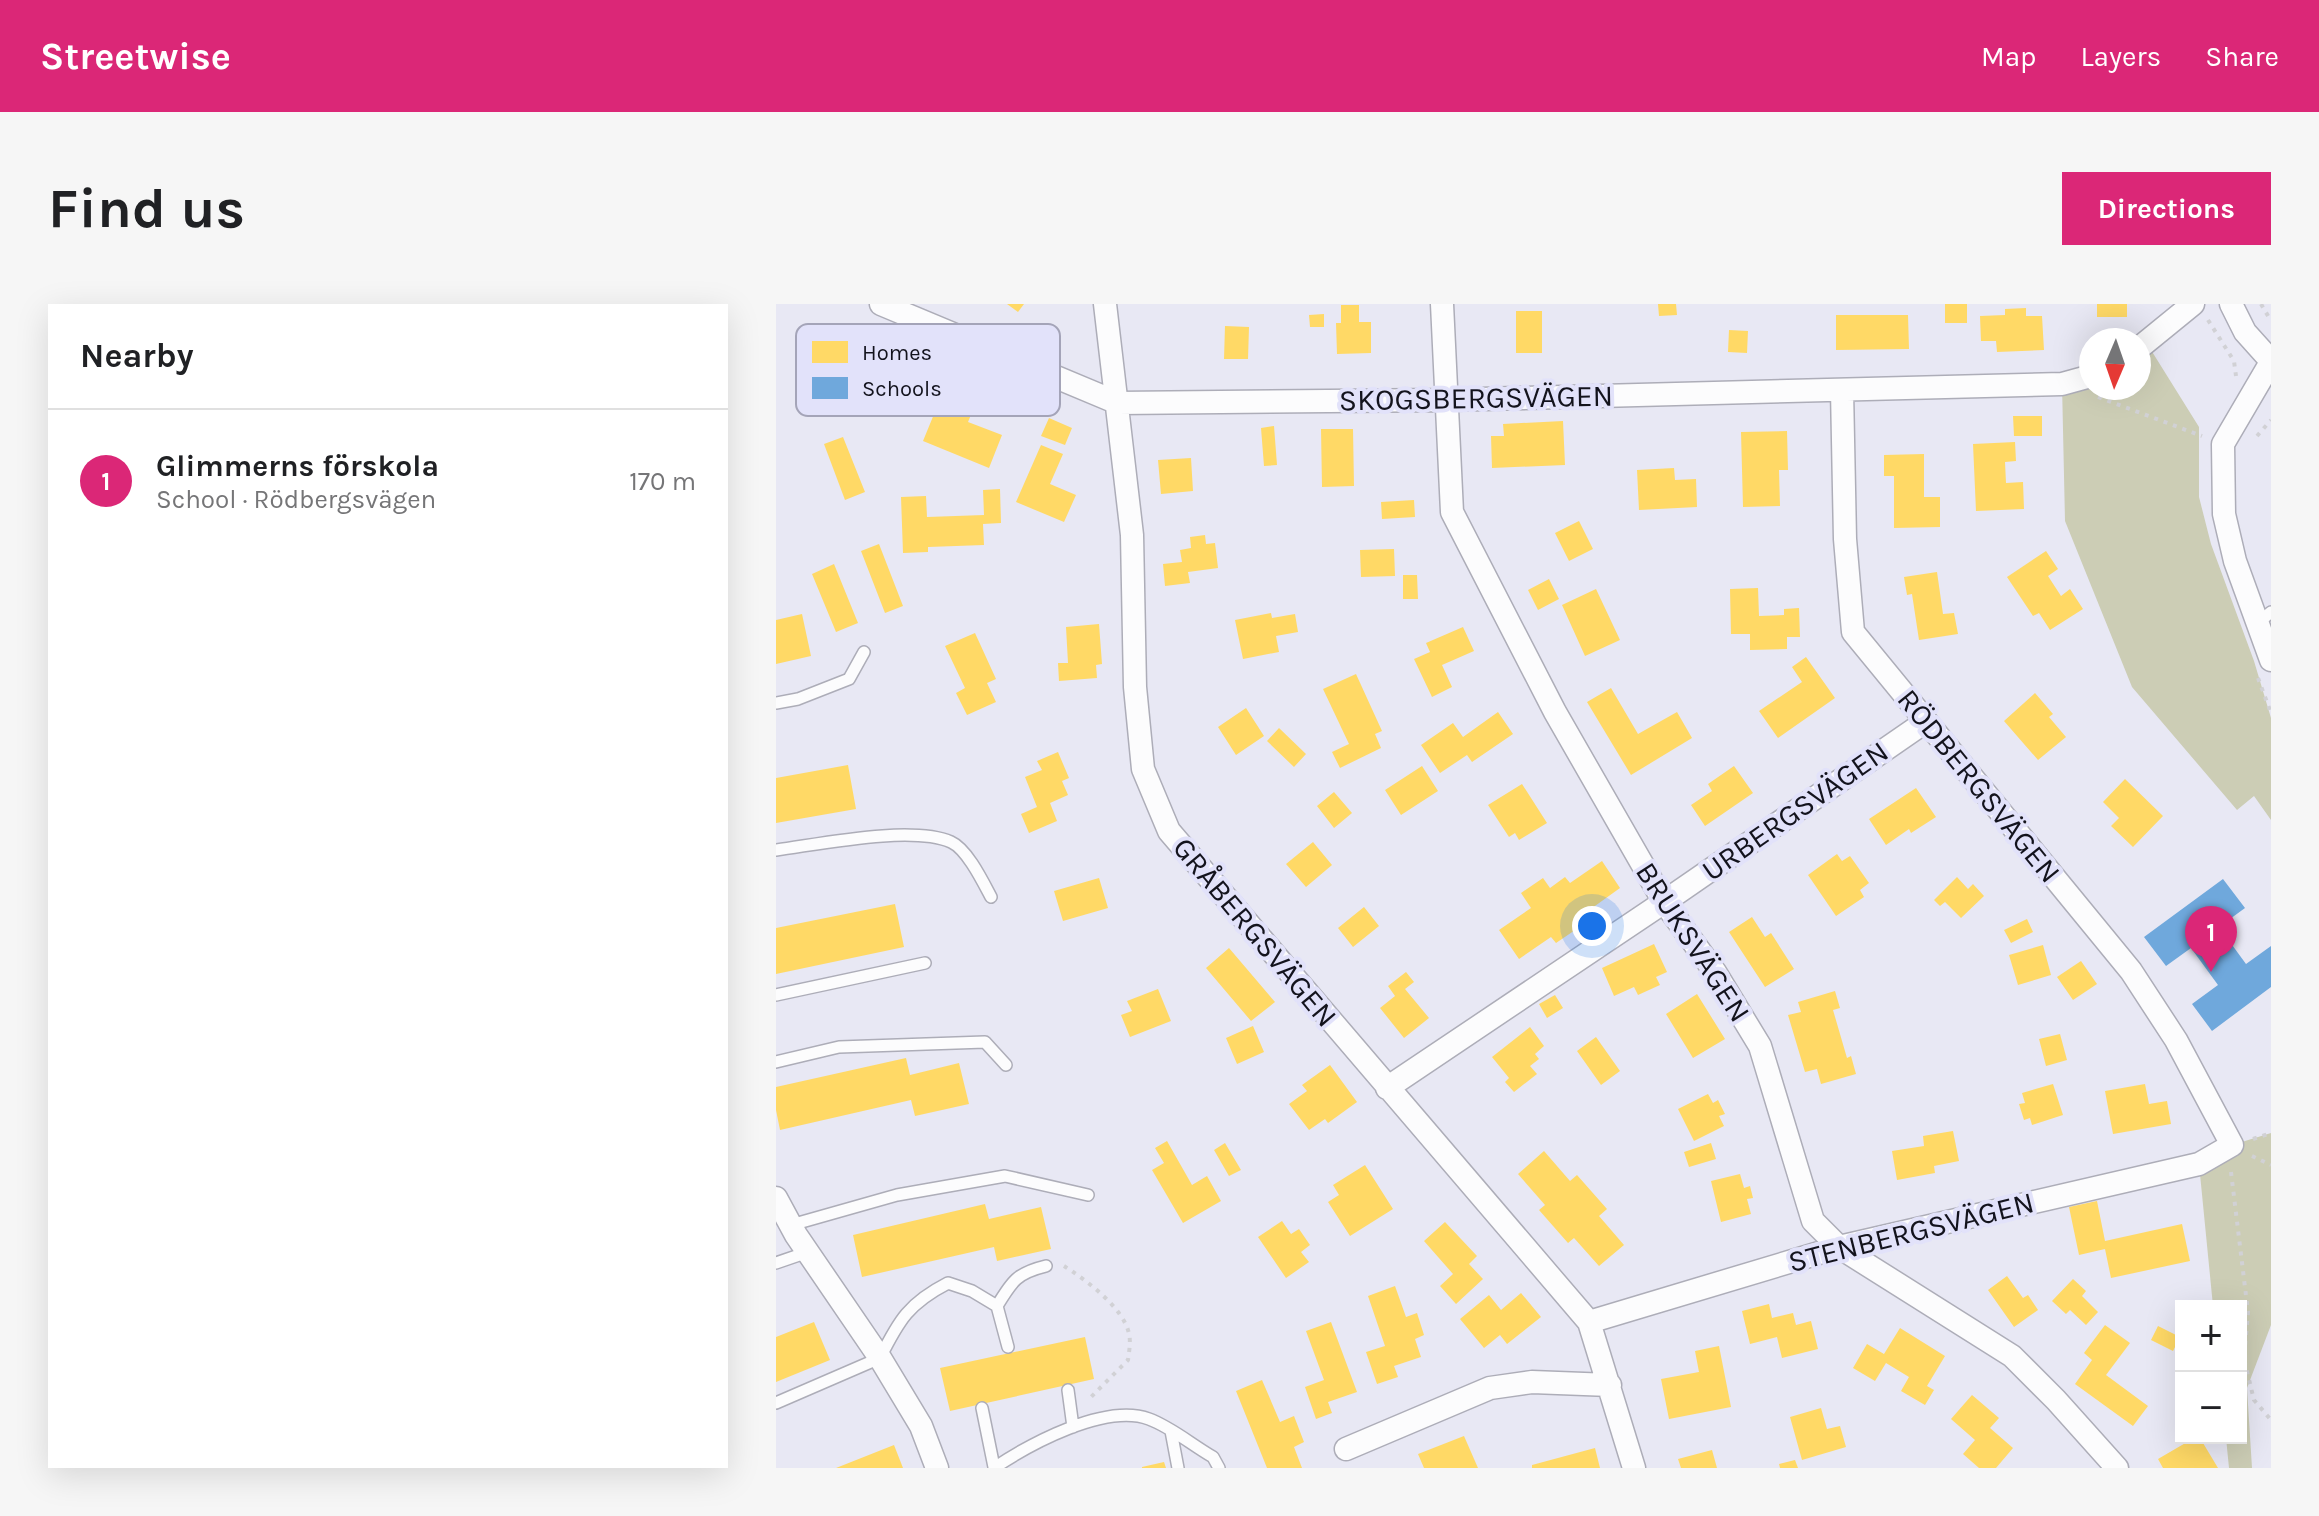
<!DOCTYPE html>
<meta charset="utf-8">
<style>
:root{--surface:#fff;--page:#f6f6f6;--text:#202124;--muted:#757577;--line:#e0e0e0;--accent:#db2777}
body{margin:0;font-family:Karla,sans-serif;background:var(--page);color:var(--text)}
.controls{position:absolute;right:24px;bottom:24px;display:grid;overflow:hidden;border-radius:0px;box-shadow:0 8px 32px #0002}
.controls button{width:72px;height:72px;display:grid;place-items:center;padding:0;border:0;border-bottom:2px solid var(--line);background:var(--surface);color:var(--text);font:40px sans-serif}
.compass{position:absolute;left:1303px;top:24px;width:72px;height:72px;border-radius:50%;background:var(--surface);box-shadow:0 8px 32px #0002;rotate:182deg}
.you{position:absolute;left:816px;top:622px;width:28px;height:28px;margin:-20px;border:6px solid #fff;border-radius:50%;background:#1a73e8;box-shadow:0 0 0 12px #1a73e833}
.badge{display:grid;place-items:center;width:52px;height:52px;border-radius:50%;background:var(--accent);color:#fff;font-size:26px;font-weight:700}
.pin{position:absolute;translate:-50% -66px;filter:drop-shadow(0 2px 4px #0008)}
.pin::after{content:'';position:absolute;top:42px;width:28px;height:24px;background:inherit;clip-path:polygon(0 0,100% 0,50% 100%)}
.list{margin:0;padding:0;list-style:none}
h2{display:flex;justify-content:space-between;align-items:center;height:104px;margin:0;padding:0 32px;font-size:34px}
h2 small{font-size:26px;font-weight:400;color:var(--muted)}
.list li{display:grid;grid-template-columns:52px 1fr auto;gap:24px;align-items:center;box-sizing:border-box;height:144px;padding:0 32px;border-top:2px solid var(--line)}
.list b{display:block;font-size:30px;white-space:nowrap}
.list p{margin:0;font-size:26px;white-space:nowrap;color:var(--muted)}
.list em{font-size:26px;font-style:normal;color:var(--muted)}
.map{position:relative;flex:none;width:1495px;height:1164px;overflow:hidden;border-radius:0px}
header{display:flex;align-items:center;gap:48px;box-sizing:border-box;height:112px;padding:0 40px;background:var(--accent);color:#fff}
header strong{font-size:38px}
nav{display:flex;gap:44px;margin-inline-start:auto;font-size:28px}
.intro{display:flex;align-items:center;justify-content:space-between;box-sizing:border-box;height:192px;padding:0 48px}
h1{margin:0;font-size:56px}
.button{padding:20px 36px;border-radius:0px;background:var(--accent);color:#fff;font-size:28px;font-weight:700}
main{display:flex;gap:48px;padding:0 48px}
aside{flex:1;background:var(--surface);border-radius:0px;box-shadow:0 8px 32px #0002}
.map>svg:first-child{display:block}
</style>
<header>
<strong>Streetwise</strong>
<nav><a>Map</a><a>Layers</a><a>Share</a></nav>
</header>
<div class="intro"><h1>Find us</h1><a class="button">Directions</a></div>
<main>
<aside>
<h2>Nearby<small></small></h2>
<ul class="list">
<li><span class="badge">1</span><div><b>Glimmerns förskola</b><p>School · Rödbergsvägen</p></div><em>170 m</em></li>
</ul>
</aside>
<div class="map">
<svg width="1495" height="1164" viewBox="0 0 1495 1164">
<rect width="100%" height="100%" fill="#e8e8f4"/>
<path fill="#cccdb5" d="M1370 38 1423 123V193L1435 240 1478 357 1495 414V516L1478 492 1461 506 1356 383 1289 217 1286 80 1315 72V84H1363V44Z
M1495 829V1021L1471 1084 1476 1164H1453L1450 1134H1465V1002H1437L1423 860 1456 841Z"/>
<path fill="#ffd966" d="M231 0H248L242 8Z
M882 0H900L901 11 883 12Z
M1169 0H1191V19H1169Z
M1321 0H1351V13H1321Z
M565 1H583V18H595V49L561 50 560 19H565Z
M1250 4V12H1266L1268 46 1221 48 1220 37H1205L1204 12 1229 11V5Z
M740 7H766V49H740Z
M548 10V23H534L533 11Z
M1060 11H1132L1133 45 1060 46Z
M449 22 473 23 472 55H448Z
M953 26 972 27 971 49 952 48Z
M181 54 203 63 197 78 207 82 192 118 226 131 213 164 147 137Z
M1237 112H1266V132H1238Z
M273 114 296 124 289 141 265 132Z
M787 117 789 161 716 164 715 132H728L727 120Z
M498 122 501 161 488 162 485 124Z
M545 125H577L578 182 546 183Z
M1011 127 1012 166H1003L1004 202 967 203 965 128Z
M67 133 89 188 69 196 48 140Z
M1239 138 1240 157 1229 158 1230 179 1247 178 1248 205 1200 207 1197 140Z
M265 141 287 150 274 180 300 191 288 218 240 198Z
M1148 150V193H1164V223L1118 224V172H1108V151Z
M415 154 417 187 385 190 382 156Z
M898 164 899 176 920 175 921 203 863 206 861 166Z
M224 185 225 219 207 220 208 241 152 243V248L127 249 125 193 150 192 151 213 208 211 207 186Z
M638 196 639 213 606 215 605 198Z
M803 217 817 245 793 257 779 229Z
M429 231 430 240 439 239 442 264 412 268 414 279 389 282 387 260 406 258 404 246 415 244 414 233Z
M103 240 127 302 109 309 85 247Z
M618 245 619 272 585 273 584 246Z
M1270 247 1282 265 1272 272 1285 292 1294 285 1307 305 1274 326 1263 309 1257 312 1231 273Z
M58 260 82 319 60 328 36 270Z
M1161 268 1167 310 1178 309 1182 330 1143 336 1136 290 1131 291 1128 273Z
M627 271H641L642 295H627Z
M773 275 783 295 762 306 752 286Z
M982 284 983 312 1008 311V305L1023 304 1024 333H1011V345L974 346V330H955L954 285Z
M820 285 844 336 809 352 786 301Z
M495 309 496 314 519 310 522 328 500 332 503 348 467 355 459 316Z
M26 310 35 352 0 360V316Z
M323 320 326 360 320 361 321 374 283 377 282 359H292L290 323Z
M687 323 698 347 666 361 676 383 656 393 638 355 654 348 650 339Z
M199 329 220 375 211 379 220 398 191 411 180 389 189 384 169 342Z
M1030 353 1059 394 1002 434 983 407 1026 378 1016 363Z
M580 370 606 427 599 430 605 444 564 464 556 448 573 440 547 385Z
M835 384 862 430 901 408 916 434 855 471 811 398Z
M1259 389 1277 410 1273 413 1290 433 1262 456 1228 417Z
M470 404 488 432 460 451 442 423Z
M722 408 737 430 696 458 691 451 664 469 645 441 677 419 687 433Z
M503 424 530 450 518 463 491 437Z
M282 448 293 474 286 477 292 491 274 499 281 517 253 529 245 510 261 503 249 473 266 466 261 457Z
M72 461 80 505 0 519V474Z
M646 462 662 487 625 511 609 486Z
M958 462 977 489 929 522 915 501 936 487 932 480Z
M1349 475 1387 512 1357 543 1335 522 1343 514 1327 498Z
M746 480 771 519 743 536 739 529 733 533 712 501Z
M1140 484 1160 513 1135 529 1133 525 1110 541 1093 515Z
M558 488 576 509 558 524 541 502Z
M537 538 556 561 530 583 510 560Z
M1061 550 1066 557 1074 552 1093 579 1084 586 1088 593 1060 612 1032 571Z
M826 557 844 584 812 607 817 614 780 639 775 633 743 655 723 626 755 604 745 589 767 574 774 584 789 573 794 579Z
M1181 573 1192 585 1197 580 1208 592 1185 614 1169 598 1164 602 1158 596Z
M323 574 332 604 287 617 278 587Z
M119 600 128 643 0 670V624Z
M588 603 603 622 577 643 562 624Z
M976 613 989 633 995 629 1018 665 989 683 953 628Z
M1251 615 1257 628 1235 639 1228 626Z
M878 640 891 668 880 673 884 681 862 691 858 683 838 692 826 664Z
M1267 641 1275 671 1242 681 1233 651Z
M453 644 499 698 475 717 430 664Z
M1305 657 1321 680 1297 696 1281 673Z
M630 668 638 678 629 685 653 714 628 734 604 704 619 692 612 682Z
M382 685 395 717 354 733 345 711 356 707 351 697Z
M1059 687 1064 704 1057 706 1071 754 1075 752 1080 770 1045 780 1041 765 1029 768 1012 711 1025 708 1022 698Z
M921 690 949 735 917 754 890 710Z
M779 691 787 704 771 714 763 700Z
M477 722 488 748 461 760 450 734Z
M754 723 768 742 759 750 763 755 754 762 761 770 738 788 729 778 733 774 716 753Z
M1284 730 1291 756 1270 762 1263 735Z
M820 733 844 767 825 781 801 747Z
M130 754 134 771 183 759 193 800 139 812 135 796 4 826 0 806V783Z
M554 761 581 798 552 819 549 815 533 826 513 800 531 787 526 781Z
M1277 780 1287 811 1256 821 1254 814 1248 816 1243 800 1249 799 1246 789Z
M1369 780 1373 800 1391 797 1395 820 1337 830 1329 787Z
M932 790 937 799 942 796 949 810 943 812 948 822 918 837 902 805Z
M1177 827 1183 857 1158 862 1159 869 1121 876 1116 847 1148 842 1147 832Z
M391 837 416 881 431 872 445 897 407 919 376 866 388 859 379 844Z
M449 839 465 866 453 872 438 846Z
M935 839 940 855 913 863 908 848Z
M768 847 794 877 801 871 831 905 823 912 848 941 823 962 798 934 792 939 763 906 769 901 742 870Z
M589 861 617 905 574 932 552 898 563 891 557 881Z
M964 870 968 884 974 882 977 894 971 895 975 910 945 918 935 877Z
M1321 897 1329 937 1406 920 1414 957 1335 974 1329 945 1303 951 1293 903Z
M209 900 213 915 265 903 275 945 221 957 218 943 86 973 77 931Z
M506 917 515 930 523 925 534 941 525 948 533 958 510 974 482 933Z
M669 918 701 952 693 960 707 975 680 1000 664 982 677 970 648 937Z
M1231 972 1247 994 1252 991 1262 1006 1238 1023 1212 986Z
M1297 975 1310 987 1306 992 1322 1008 1310 1021 1294 1006 1290 1010 1276 997Z
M619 982 630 1013 641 1009 648 1031 639 1035 645 1053 618 1062 622 1073 601 1080 590 1048 609 1042 592 992Z
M745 989 765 1013 731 1040 724 1031 708 1044 684 1015 713 991 725 1006Z
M993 1000 996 1014 1017 1009 1020 1021 1035 1017 1042 1045 1006 1054 1001 1033 974 1040 966 1007Z
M38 1018 54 1056 0 1078V1033Z
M555 1018 581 1088 552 1098 556 1109 540 1115 529 1083 548 1076 530 1027Z
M1329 1021 1354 1039 1330 1071 1372 1102 1357 1122 1299 1080 1316 1056 1308 1049Z
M1382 1022 1404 1033 1397 1047 1375 1036Z
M1124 1024 1169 1052 1151 1082 1158 1086 1149 1101 1125 1087 1133 1073 1110 1059 1099 1077 1077 1064 1091 1040 1108 1050Z
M309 1033 318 1075 174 1107 164 1064Z
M943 1042 955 1103 893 1115 885 1075 923 1068 919 1047Z
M486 1076 504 1118 518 1112 528 1138 518 1143 526 1164H491L460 1087Z
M1196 1091 1223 1114 1214 1124 1237 1144 1220 1164H1203L1187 1150 1199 1136 1175 1115Z
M1045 1104 1051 1125 1064 1122 1070 1143 1026 1156 1014 1113Z
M688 1132 702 1164H648L642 1150Z
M1418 1134H1424L1442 1164H1387L1382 1155Z
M118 1141 127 1164H60Z
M819 1144 824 1164H756V1161Z
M936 1146 941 1164H905L902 1155Z
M1019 1156 1022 1164H1004L1003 1160Z
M388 1158 390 1164H366V1163Z"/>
<path fill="#6fa8dc" d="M1447 575 1469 604 1443 623 1470 660 1495 642V683L1436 727 1416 700 1442 681 1415 644 1390 662 1368 633Z"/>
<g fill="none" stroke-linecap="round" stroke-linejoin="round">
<defs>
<path id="service" d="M1482 319 1495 308
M0 399 22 395 73 375 88 348
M0 546C45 540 135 521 175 538 191 545 207 578 215 593
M0 691 149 659
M0 758 63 743 209 738 230 761
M15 921 121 891 229 872 312 891
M0 959 32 948
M221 1002C236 977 241 969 270 962
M292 1086 297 1123
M0 1099 104 1054C123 1016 133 999 172 979L196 987 221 1002 232 1043
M206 1104 218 1163
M395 1127 402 1164
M218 1164C254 1140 329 1099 373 1115 395 1123 416 1141 437 1153L443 1164"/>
<path id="minor" d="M105 0 342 99 668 96 1286 80 1315 72
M329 0 356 231 359 383 367 465 393 527 813 1018 858 1164
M666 0 676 208 779 408 888 598 939 668 984 742 1037 917 1063 943 1236 1052 1280 1096 1341 1164
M1455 0 1469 28 1495 57
M1363 44 1417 0
M1495 58 1447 140 1448 210 1459 257 1495 356
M611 784 888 598 1149 418
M0 894 20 931 104 1054 145 1122 161 1164
M813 1018 1063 943 1423 860 1456 841 1400 736 1355 667 1077 328 1069 235 1066 86
M570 1145 714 1084 756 1078 834 1081"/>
</defs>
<use href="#service" stroke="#adadb8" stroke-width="14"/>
<use href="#minor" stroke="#adadb8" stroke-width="25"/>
<path stroke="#d1d1d5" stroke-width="4" stroke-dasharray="4 6" stroke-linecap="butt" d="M1485 0 1495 17
M1432 16 1458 57 1460 72
M1322 93 1426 132
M1481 132 1495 116
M1482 374 1495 409
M1477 835 1495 829
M1476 852 1495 861
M1455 868 1472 1008 1468 1055 1478 1096 1495 1116
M288 962C310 976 348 1004 353 1030 355 1038 353 1048 352 1056L312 1096"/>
<use href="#service" stroke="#fcfcfd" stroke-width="11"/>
<use href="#minor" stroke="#fcfcfd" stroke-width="22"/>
</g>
<g text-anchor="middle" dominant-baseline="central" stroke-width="8" stroke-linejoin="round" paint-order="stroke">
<g font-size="30" fill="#13131d" stroke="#e2e2fa">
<text transform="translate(700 94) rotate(-1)">SKOGSBERGSVÄGEN</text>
<text transform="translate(1203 482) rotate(51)">RÖDBERGSVÄGEN</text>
<text transform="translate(1019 507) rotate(-35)">URBERGSVÄGEN</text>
<text transform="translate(479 628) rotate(50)">GRÅBERGSVÄGEN</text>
<text transform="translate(917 638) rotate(57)">BRUKSVÄGEN</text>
<text transform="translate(1135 928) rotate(-14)">STENBERGSVÄGEN</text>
</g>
</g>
<rect x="20" y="20" width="264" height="92" rx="12" fill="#e2e2fa" stroke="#a4a4b8" stroke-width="2"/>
<rect x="36" y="37" width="36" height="22" fill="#ffd966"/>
<rect x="36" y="73" width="36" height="22" fill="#6fa8dc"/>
<g font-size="22" fill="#13131d">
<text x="86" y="56">Homes</text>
<text x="86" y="92">Schools</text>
</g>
</svg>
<div class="controls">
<button>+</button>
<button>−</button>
</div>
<svg class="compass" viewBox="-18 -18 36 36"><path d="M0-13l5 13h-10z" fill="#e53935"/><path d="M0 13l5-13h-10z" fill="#757577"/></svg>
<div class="you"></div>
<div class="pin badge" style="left:1435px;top:668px">1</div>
</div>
</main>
